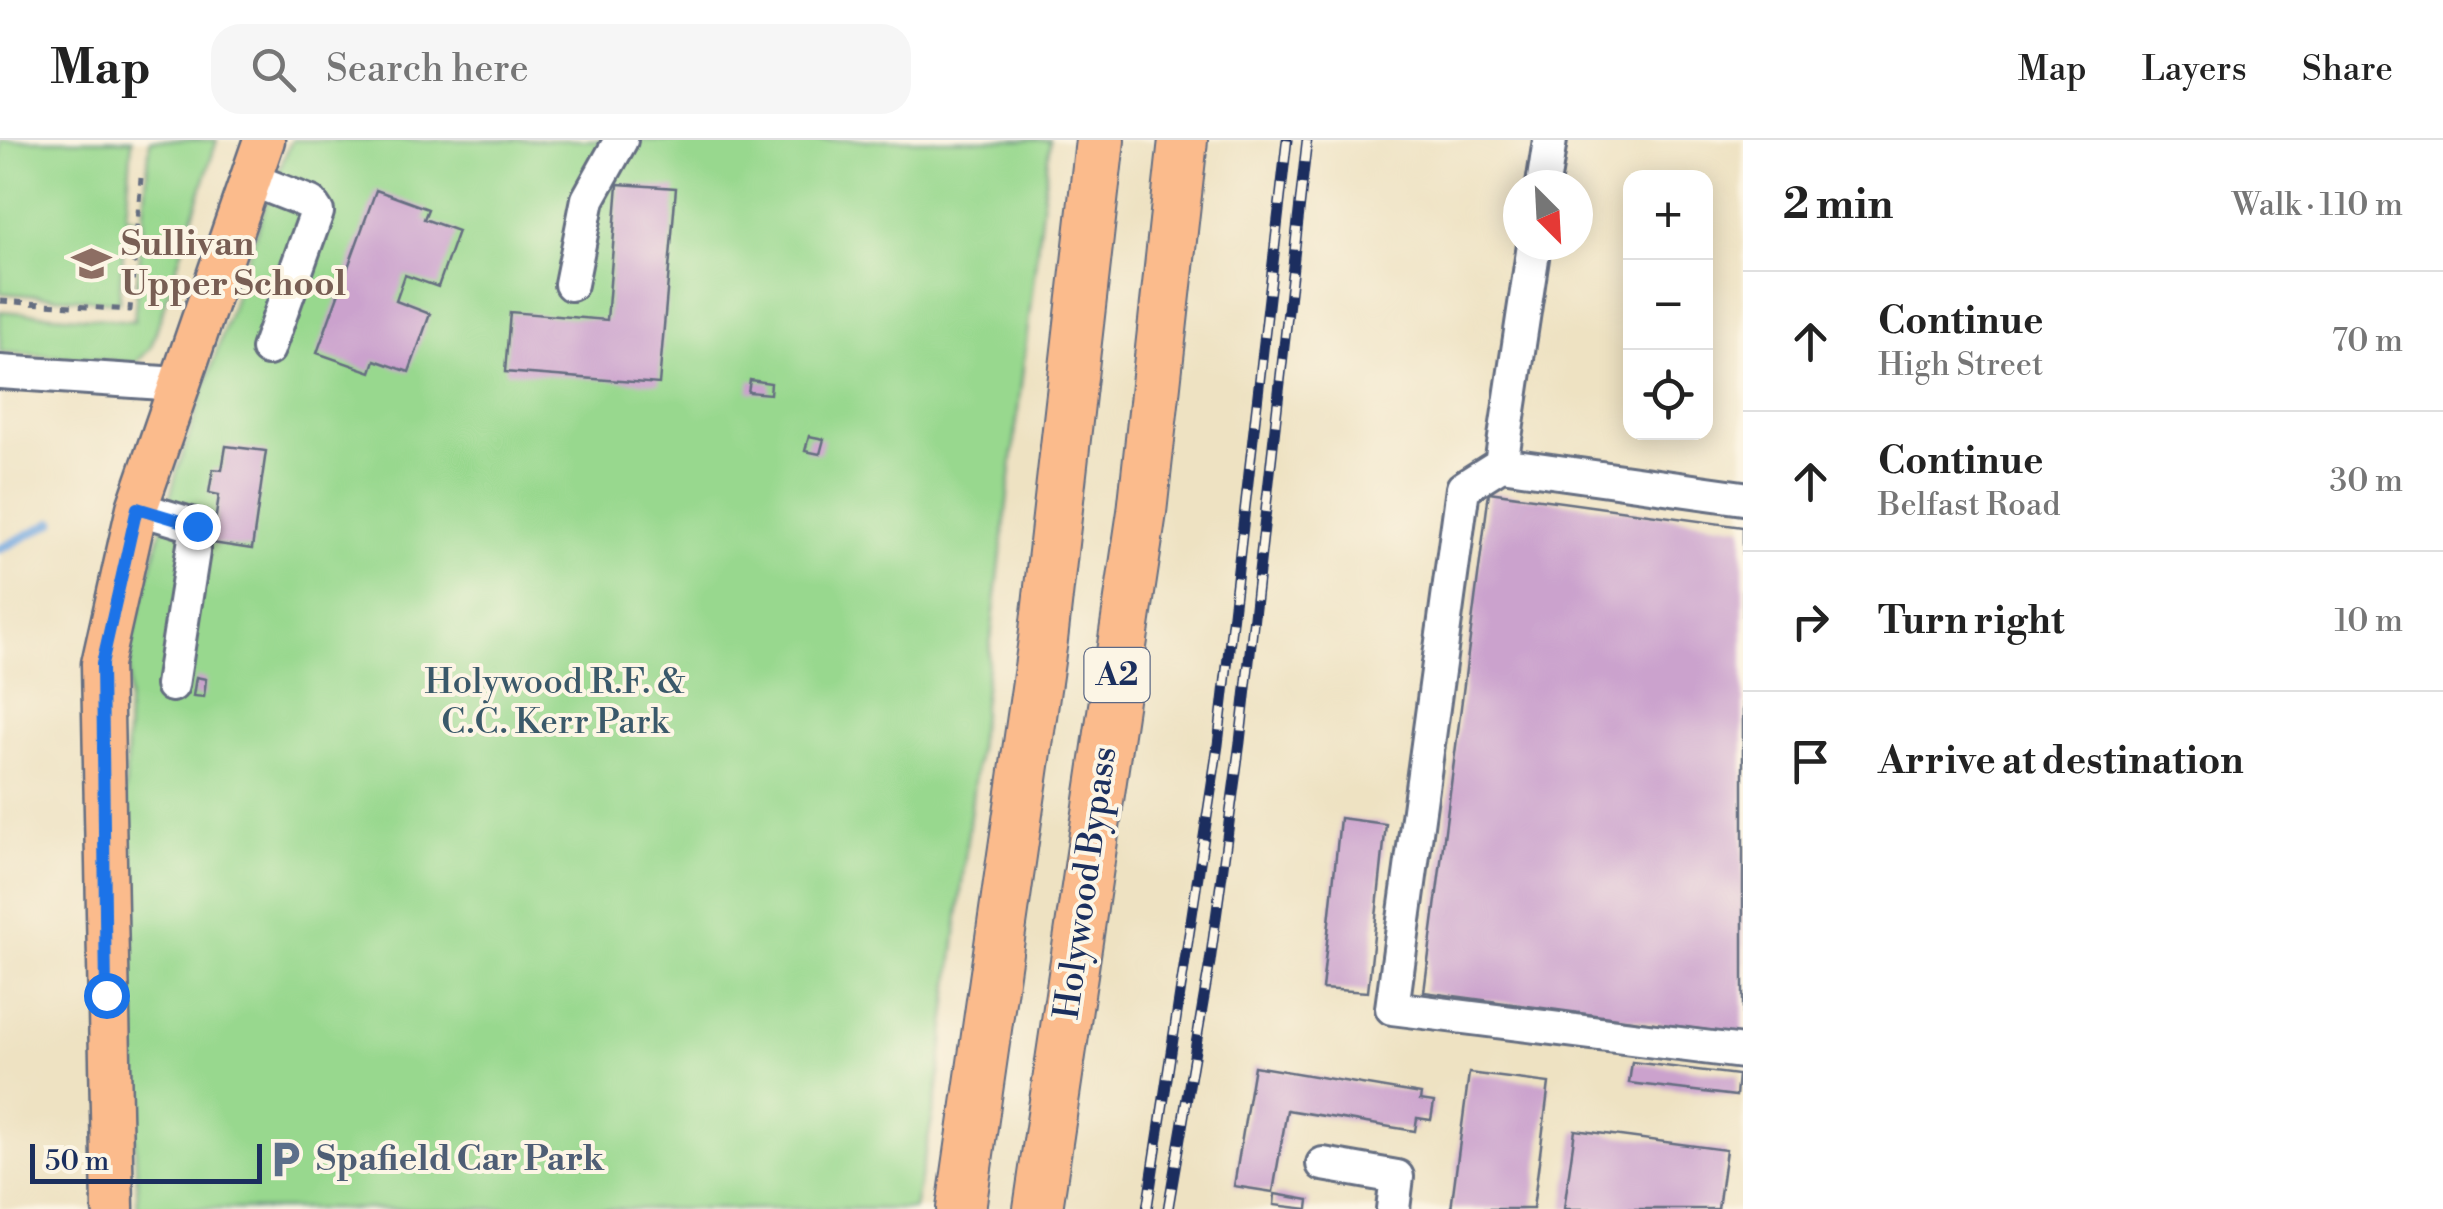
<!DOCTYPE html>
<meta charset="utf-8">
<style>
:root{--surface:#fff;--page:#f6f6f6;--text:#222;--muted:#767676;--line:#e0e0e0}
body{margin:0;font-family:"Libre Bodoni",serif;background:var(--page);color:var(--text)}
.controls{position:absolute;right:30px;top:30px;display:grid;overflow:hidden;border-radius:20px;box-shadow:0 5px 25px #0003}
.controls button{width:90px;height:90px;display:grid;place-items:center;padding:0;border:0;border-bottom:2px solid var(--line);background:var(--surface);color:var(--text);font:50px sans-serif}
.compass{position:absolute;left:1503px;top:30px;width:90px;height:90px;border-radius:50%;background:var(--surface);box-shadow:0 5px 25px #0003;rotate:156deg}
.scale{position:absolute;left:30px;bottom:25px;width:232px;box-sizing:border-box;padding-left:10px;border:5px solid #1b2f5e;border-top:0;font-size:28px;line-height:35px;white-space:nowrap;color:#1b2f5e;-webkit-text-stroke:8px #fcf5e5;paint-order:stroke}
.stop{position:absolute;width:30px;height:30px;margin:-22px;border:8px solid #1a73e8;border-radius:50%;background:#fff}
.stop.end{background:#1a73e8;border-color:#fff;box-shadow:0 2px 10px #0008}
.list{margin:0;padding:0;list-style:none}
h2{display:flex;justify-content:space-between;align-items:center;height:130px;margin:0;padding:0 40px;font-size:42px}
h2 small{font-size:32px;font-weight:400;color:var(--muted)}
.list li{display:grid;grid-template-columns:65px 1fr auto;gap:30px;align-items:center;box-sizing:border-box;height:140px;padding:0 40px;border-top:2px solid var(--line)}
.list b{display:block;font-size:38px;white-space:nowrap}
.list p{margin:0;font-size:32px;white-space:nowrap;color:var(--muted)}
.list em{font-size:32px;font-style:normal;color:var(--muted)}
.icon{flex:none;width:55px;height:55px;fill:none;stroke:currentColor;stroke-width:2;stroke-linecap:round;stroke-linejoin:round}
.map{position:relative;flex:none;width:1743px;height:1069px;overflow:hidden}
header{display:flex;align-items:center;gap:60px;box-sizing:border-box;height:140px;padding:0 50px;background:var(--surface);border-bottom:2px solid var(--line)}
header strong{font-size:48px}
nav{display:flex;gap:55px;margin-inline-start:auto;font-size:35px}
.search{width:700px;height:90px;background:var(--page);display:flex;align-items:center;gap:25px;box-sizing:border-box;padding:0 35px;border-radius:30px;color:var(--muted);font-size:38px}
main{display:flex}
aside{flex:1;background:var(--surface)}
.map>svg:first-child{display:block}
</style>
<header>
<strong>Map</strong>
<div class="search"><svg class="icon" aria-label="search" viewBox="0 0 24 24"><circle cx="10" cy="10" r="6"/><path d="M15 15l6 6"/></svg>Search here</div>
<nav><a>Map</a><a>Layers</a><a>Share</a></nav>
</header>
<main>
<div class="map">
<svg width="1743" height="1069" viewBox="0 0 1743 1069">
<rect width="100%" height="100%" fill="#fcf5e5"/>
<filter id="ink" filterUnits="userSpaceOnUse"><feTurbulence type="fractalNoise" baseFrequency=".01" numOctaves="2"/><feDisplacementMap in="SourceGraphic" scale="20" xChannelSelector="R" yChannelSelector="G"/><feConvolveMatrix kernelMatrix="1 2 1 2 8 2 1 2 1" color-interpolation-filters="sRGB"/></filter>
<filter id="wash" filterUnits="userSpaceOnUse"><feTurbulence type="fractalNoise" baseFrequency=".0048" numOctaves="4" result="noise"/><feDisplacementMap in="SourceGraphic" scale="40" xChannelSelector="R" yChannelSelector="G"/><feGaussianBlur stdDeviation="2.25" result="paint"/><feColorMatrix in="noise" values="0 0 0 0 0 0 0 0 0 0 0 0 0 0 0 0 0 1.4 0 .05"/><feComposite in="paint" operator="in"/></filter>
<g filter="url(#wash)">
<rect width="100%" height="100%" fill="#eee2c2"/>
<path fill="#98d88e" stroke="#5a8476" stroke-width="2.5" d="M0 0H132L126 76 136 78 134 98H124L119 162 0 153Z
M150 0H217L151 207 136 223 0 212V171L134 181Z
M292 0H1050L937 954 914 1069H138L123 718 130 505 177 331 272 45Z"/>
<g fill="none" stroke-linecap="round" stroke-linejoin="round">
<path stroke="#73a8e0" stroke-width="9" d="M0 409 53 382"/>
</g>
<g id="blocks">
<path fill="#cba2cd" d="M618 44 676 48 659 244 505 232 510 172 607 180Z
M376 50 428 69 424 79 458 91 438 147 405 135 396 161 430 174 409 232 375 220 371 232 317 213Z
M750 240 771 243 770 254 748 252Z
M809 296 824 299 820 314 805 311Z
M226 306 266 311 252 409 212 403 219 355 209 353 213 329 222 330Z
M1489 352 1743 387V895L1424 852Z
M196 537 206 539 204 557 193 556Z
M1340 678 1386 684 1368 852 1322 849Z
M1632 922 1738 935 1736 956 1629 943Z
M1254 926 1421 954 1420 960 1434 962 1431 980 1417 978 1415 991 1287 970 1273 1052 1234 1046Z
M1469 933 1549 943 1533 1069H1451Z
M1575 990 1726 1010 1718 1069H1564Z
M1275 1054 1309 1060 1308 1069 1274 1065Z"/>
</g>
</g>
<g filter="url(#ink)">
<use href="#blocks" fill-opacity="0" stroke="#656e81" stroke-width="2.5"/>
<g fill="none" stroke-linecap="round" stroke-linejoin="round">
<defs>
<path id="minor" d="M250 39 311 63 317 72 268 209
M1543 45 1550 0
M571 144 588 59 621 0
M0 232 178 244
M1501 324 1534 105
M1743 358 1501 324 1463 348 1392 868 1743 912
M137 368 197 386 172 545
M1323 1024 1397 1037 1393 1069"/>
<path id="major" d="M113 1069 102 524 137 368 264 0"/>
<path id="highway" d="M961 1069 1043 500 1100 0
M1038 1069 1142 372 1183 0"/>
</defs>
<use href="#minor" stroke="#656e81" stroke-width="38"/>
<use href="#major" stroke="#656e81" stroke-width="45"/>
<use href="#highway" stroke="#656e81" stroke-width="52"/>
<path stroke="#656e81" stroke-width="5" stroke-dasharray="8 8" stroke-linecap="butt" d="M0 161 130 170 141 38"/>
<use href="#minor" stroke="#fff" stroke-width="32"/>
<use href="#major" stroke="#fbbb8c" stroke-width="40"/>
<use href="#highway" stroke="#fbbb8c" stroke-width="48"/>
<defs>
<path id="rail" d="M1147 1069 1218 605 1287 0
M1168 1069 1210 822 1240 602 1307 0"/>
</defs>
<use href="#rail" stroke="#1b2f5e" stroke-width="11"/>
<use href="#rail" stroke="#fcf5e5" stroke-width="8" stroke-dasharray="22" stroke-linecap="butt"/>
</g>
</g>
<g fill="none" stroke-linecap="round" stroke-linejoin="round" filter="url(#ink)">
<path stroke="#1a73e8" stroke-width="12" d="M106 855 102 524 137 368 197 386"/>
</g>
<defs>
<symbol id="school-bare" viewBox="-9 -9 18 18"><path d="M0-5L7-2L0 1L-7-2ZM-4 1L0 2.5L4 1V4Q0 6-4 4Z" fill="#8d6e63" stroke="#fcf5e5" stroke-width="2.5" paint-order="stroke"/></symbol>
<symbol id="parking-bare" viewBox="-9 -9 18 18"><path d="M-3.5-5.5H1a3.5 3.5 0 0 1 0 7H-1V5.5H-3.5ZM-1-3.4V-.6H.8a1.4 1.4 0 0 0 0-2.8Z" fill="#5c6f8a" stroke="#fcf5e5" stroke-width="2.5" paint-order="stroke"/></symbol>
</defs>
<g fill-rule="evenodd">
<use href="#school-bare" x="64" y="96" width="55" height="55"/>
<use href="#parking-bare" x="258" y="992" width="55" height="55"/>
</g>
<g text-anchor="middle" dominant-baseline="central" stroke-width="8" stroke-linejoin="round" paint-order="stroke">
<rect fill="#fcf5e5" stroke="#5e6a86" stroke-width="2.5" x="1084.5" y="508" width="65" height="54" rx="8"/>
<g font-size="32" font-weight="bold" fill="#1b2f5e">
<text x="1117" y="535">A2</text>
</g>
<g font-size="35" font-weight="bold" fill="#785e54" stroke="#fcf5e5" text-anchor="start">
<text x="121" y="104">Sullivan<tspan x="121" dy="40">Upper School</tspan></text>
</g>
<g font-size="35" fill="#3a596a" stroke="#fcf5e5">
<text x="555" y="542">Holywood R.F. &amp;<tspan x="555" dy="40">C.C. Kerr Park</tspan></text>
</g>
<g font-size="35" fill="#1b2f5e" stroke="#fcf5e5">
<text transform="translate(1086 743) rotate(-82)">Holywood Bypass</text>
</g>
<g font-size="35" font-weight="bold" fill="#4e5e75" stroke="#fcf5e5" text-anchor="start">
<text x="316" y="1019">Spafield Car Park</text>
</g>
</g>
</svg>
<div class="controls">
<button>+</button>
<button>−</button>
<button><svg class="icon" aria-label="locate" viewBox="0 0 24 24"><circle cx="12" cy="12" r="6"/><path d="M12 2v4M12 18v4M2 12h4M18 12h4"/></svg></button>
</div>
<svg class="compass" viewBox="-18 -18 36 36"><path d="M0-13l5 13h-10z" fill="#e53935"/><path d="M0 13l5-13h-10z" fill="#767676"/></svg>
<div class="scale">50 m</div>
<div class="stop" style="left:106px;top:855px"></div>
<div class="stop end" style="left:197px;top:386px"></div>
</div>
<aside>
<h2>2 min<small>Walk · 110 m</small></h2>
<ul class="list">
<li><svg class="icon" aria-label="ahead" viewBox="0 0 24 24"><path d="M12 20V5M6 11l6-6 6 6"/></svg><div><b>Continue</b><p>High Street</p></div><em>70 m</em></li>
<li><svg class="icon" aria-label="ahead" viewBox="0 0 24 24"><path d="M12 20V5M6 11l6-6 6 6"/></svg><div><b>Continue</b><p>Belfast Road</p></div><em>30 m</em></li>
<li><svg class="icon" aria-label="right" viewBox="0 0 24 24"><path d="M7 20v-9h11M14 6l5 5-5 5"/></svg><div><b>Turn right</b></div><em>10 m</em></li>
<li><svg class="icon" aria-label="arrive" viewBox="0 0 24 24"><path d="M6 21V4h12l-3 4 3 4H6"/></svg><div><b>Arrive at destination</b></div></li>
</ul>
</aside>
</main>
